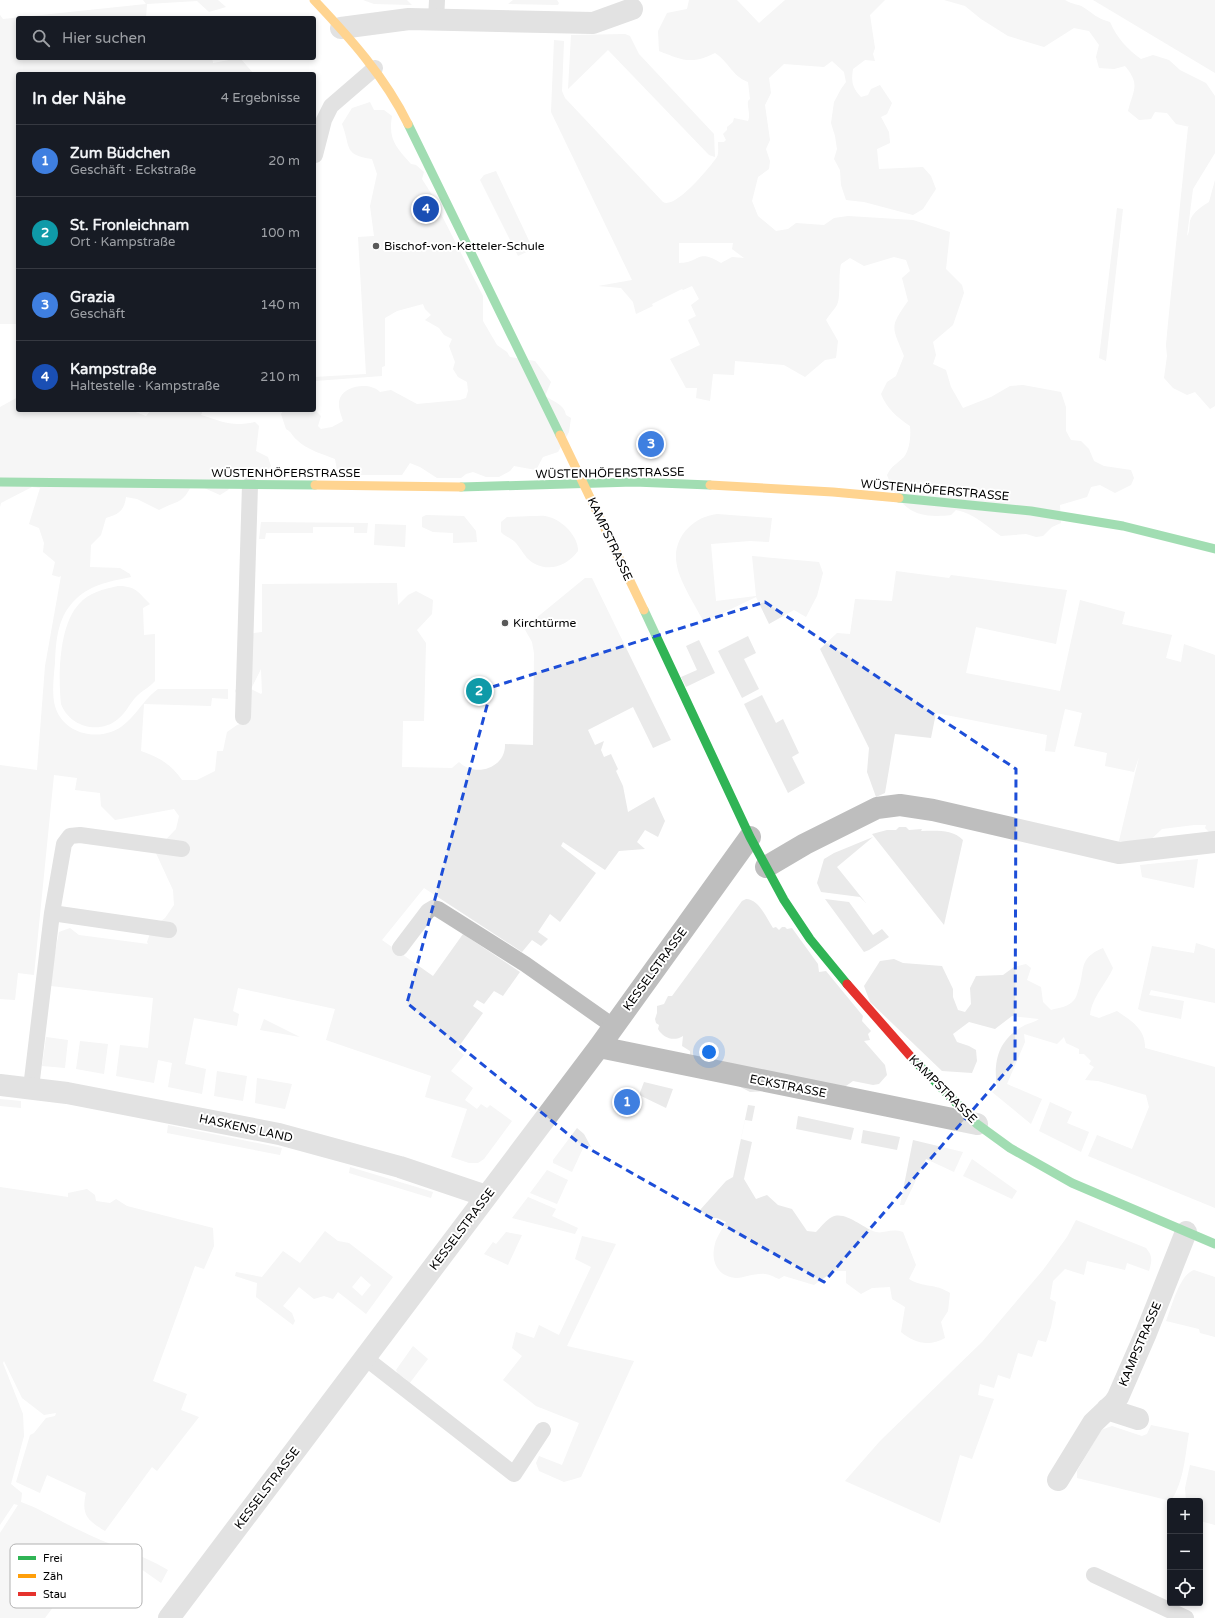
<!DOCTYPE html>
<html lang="de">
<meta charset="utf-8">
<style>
:root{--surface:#171b24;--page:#20242c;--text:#f1f3f6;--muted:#9ea1a6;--line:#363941;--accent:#b45309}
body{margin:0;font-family:"Varela Round",sans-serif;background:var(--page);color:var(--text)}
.controls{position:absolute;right:12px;bottom:12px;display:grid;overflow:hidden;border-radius:4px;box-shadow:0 2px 6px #0003}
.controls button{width:36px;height:36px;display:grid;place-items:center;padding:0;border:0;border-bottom:1px solid var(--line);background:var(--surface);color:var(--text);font:20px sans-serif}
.you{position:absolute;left:709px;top:1052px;width:14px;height:14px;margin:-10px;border:3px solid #fff;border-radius:50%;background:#1a73e8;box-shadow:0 0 0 6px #1a73e833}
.badge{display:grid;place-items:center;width:26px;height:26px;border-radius:50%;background:var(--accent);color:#fff;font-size:13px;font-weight:700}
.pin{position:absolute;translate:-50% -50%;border:2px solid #fff;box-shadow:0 1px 4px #0006}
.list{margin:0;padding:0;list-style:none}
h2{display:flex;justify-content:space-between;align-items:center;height:52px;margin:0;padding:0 16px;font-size:17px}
h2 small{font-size:13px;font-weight:400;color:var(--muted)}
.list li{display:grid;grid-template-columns:26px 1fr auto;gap:12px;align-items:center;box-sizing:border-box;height:72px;padding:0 16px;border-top:1px solid var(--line)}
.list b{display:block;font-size:15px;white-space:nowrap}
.list p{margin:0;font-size:13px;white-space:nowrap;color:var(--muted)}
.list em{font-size:13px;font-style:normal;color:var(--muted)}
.icon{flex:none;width:22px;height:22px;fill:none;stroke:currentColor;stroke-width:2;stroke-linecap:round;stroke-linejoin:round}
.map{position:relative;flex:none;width:1215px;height:1618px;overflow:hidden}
.search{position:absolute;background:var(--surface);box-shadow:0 2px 6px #0003;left:16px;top:16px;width:300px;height:44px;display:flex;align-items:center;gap:10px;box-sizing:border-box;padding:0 14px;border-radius:4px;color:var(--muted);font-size:15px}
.panel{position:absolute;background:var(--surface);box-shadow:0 2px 6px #0003;left:16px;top:72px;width:300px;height:340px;border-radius:4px}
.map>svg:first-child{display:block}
</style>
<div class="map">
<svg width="1215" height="1618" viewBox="0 0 1215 1618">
<rect width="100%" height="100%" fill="#fff"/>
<path fill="#eaeaea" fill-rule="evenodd" d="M143 0H218L226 7 209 12 197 1 147 4 146 18H18V58H212L213 63 240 58 254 74H18V324H0V15L3 19 146 4Z
M363 0H407L412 5 374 4Z
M513 0H557L559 3 558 5 508 4Z
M689 0H737L759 23 785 0H885L870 15 875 48 873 54 875 61 865 60 853 69C851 81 852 88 861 97L868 95 871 89 880 85 892 103 887 114 881 117 889 132 890 143 877 149 879 169 923 167 931 176 936 189 923 209 913 215 864 202 846 200 841 185 840 170 834 159 837 149 835 136 831 123 834 102 841 89 846 82 844 72 832 61 824 67 784 64 769 78 771 93 765 105 770 140 766 149 770 161 769 169 758 177 752 201 758 216 776 231 788 229 796 223 824 225 834 218 848 216 913 220 950 232 946 269 962 285 964 293 953 325 933 342 936 355 933 364 946 370 951 387 963 408 991 397 1010 386 1023 385 1061 392 1066 407V431L1071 440 1081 441 1089 449 1094 461 1104 466 1131 470 1134 478 1131 485 1115 493 1100 485 1091 487 1087 497 1060 505 1061 523 1052 527 1043 536 1036 537 1026 534 1001 536C986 526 975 514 956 510L951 515C915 519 900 510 887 475 892 465 897 464 904 457 910 449 911 435 910 426 897 417 887 409 881 394L887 382 896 376 904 356C892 326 889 328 908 301L902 278 910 271 906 260 894 257 864 266 850 258 841 264C838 276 841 297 837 305 834 310 829 315 826 320L838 341 836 358 825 360 805 377 784 365 735 361 734 375 713 374 710 401 696 398 697 388H686L670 359 700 345 688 320 696 316 691 305 699 299 692 286 683 290 682 289 652 304 653 306 636 314 633 302 621 288 598 286 632 280 551 112 554 40 564 41 562 91 565 98 663 202C675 210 710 167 717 157 719 153 718 146 718 142H724L726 140 723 134 727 130V127L733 122 734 118 748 121C751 114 747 108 748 101L750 99 748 82C732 76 729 62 715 53 691 65 682 60 659 51L658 31 667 13 687 9ZM679 243H733L732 249 744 258 732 257 721 263C696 248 701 263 679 263Z
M944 0H1065C1073 5 1078 4 1083 7 1094 14 1096 18 1110 22 1117 38 1127 49 1141 59L1153 55 1169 60 1180 70 1206 83 1215 96V153L1193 189 1187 236C1190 232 1189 227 1190 221 1192 213 1202 206 1209 202L1215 180V406L1210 409 1195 392 1187 395 1173 388 1164 378 1167 356 1166 345 1168 323 1188 127H1190L1176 124 1167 113 1155 112 1151 119 1139 120 1128 111C1133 90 1141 85 1125 66L1114 69 1099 68 1096 57 1099 45 1089 31 1074 28 1044 47 1008 36 981 19 965 6Z
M1093 0H1215V73Z
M625 34 630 36 639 54 714 134 715 157 709 155 608 50 568 89 571 35Z
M370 102 374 110H384L392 116C388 140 396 147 411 164L416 165 424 172 422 179 434 198V207L442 216 483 296V321L497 345 507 352 510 357 535 361 551 382 545 396C554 402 564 404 566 415L571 418 569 432 558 452 543 457 536 470 514 466 510 471 499 477H486L473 472 466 474 461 478H437L420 467 410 463 402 475H343L337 470 335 459C323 454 307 450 297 440 292 436 292 432 286 429L281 414 284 410 314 409 321 416 318 426 321 429 332 427 343 421C341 414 337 406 340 398 346 385 370 382 380 392L391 390 417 404 460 400 466 398 468 391 467 382 458 377 453 369 455 362 449 346 452 339 444 335 439 328 425 320 431 315 425 309 423 304 397 311 385 318V366L382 367V376L315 381 314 377 366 374 358 237 374 236 370 206 377 174 372 159C343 155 351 147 342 124L352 108Z
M496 171 533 249 518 256 480 180 484 175Z
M1117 208 1123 209 1106 361 1099 358Z
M18 397V410H130L146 416 151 410H203L201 415C224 422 231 427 255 422L259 426 256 451 268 457 271 466 262 477 246 469 228 490 220 495 193 483C181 506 179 499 159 510L137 499 126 497C124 511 119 514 106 518L101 535 91 545 90 567 120 568 130 574 131 577C112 581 92 584 77 598 58 615 56 638 55 662 54 675 52 689 54 702 59 729 87 740 111 732 132 725 141 701 158 689H228V699L212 698 211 706 144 704 141 751C159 757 172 765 182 780H197L215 771 217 751H223L227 732 237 725 248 721 235 691 243 673 241 642 254 633 262 632V584L397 583 398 605 408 595 416 591 433 600 432 614 417 630 426 643 424 721H403L402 767 452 768 459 762C475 778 506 768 505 744L533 745 534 653 532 642 524 628 585 578H592L671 740 653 748 633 707 588 730 595 745 604 741 601 750 604 757 611 754 618 769 616 771 623 786 628 812 654 797 665 821 658 837 645 830 637 842 645 849 619 851 605 870 563 842 561 846 596 873 560 922 550 914 538 932 548 939 541 946 532 940 522 952 424 888 382 940 433 976 463 934 520 972 503 996 494 991 484 1004 477 1000 473 1006 483 1013 457 1049 464 1055 451 1071 473 1088 465 1100 477 1109 481 1104 487 1108 490 1105 512 1121 484 1159 478 1163H469L451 1157 467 1109 425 1097 431 1076 326 1040 335 1009 238 988 233 1011 239 1014 237 1026 194 1018 185 1064 206 1069 202 1094 168 1087 172 1063 158 1060 154 1083 116 1076 120 1045 148 1048 153 998 51 986 52 969 59 932 70 928 79 935 148 944 147 942 152 928 165 918 174 905 173 890 155 851 176 829 179 816 174 809 115 820 101 806 100 793 75 790 77 778 54 775 34 975 18 973 15 1000 0 999V765L37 770 45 666 61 576 59 577 52 575 55 562 43 552 44 543 39 528 29 524 40 488 32 487 1 503 0 507V407ZM261 669 262 693 261 694 251 689Z
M717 514 772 518 769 542 750 541 711 544 716 601 756 596 752 556 819 562 823 573 817 596 806 617 794 610 769 624 756 597 704 622C696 607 680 582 677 566 671 539 692 517 717 514Z
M426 515 464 516 476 531 477 542 453 543V533L433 532 422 527V517Z
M533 516C538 516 544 515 549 517 562 520 579 537 578 551 566 568 543 574 527 558 523 553 520 548 516 543 512 538 505 537 501 532V522L507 517Z
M261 522 368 523 367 533H354V527H313V533H266L265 539H259Z
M375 524 406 525 405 547 374 545Z
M896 571 949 578 951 575 1067 590 1056 644 976 627 966 673 1060 691 1080 600 1125 612 1122 624 1172 635 1166 658 1181 662 1184 644 1215 655V838L1205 828 1206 825H1194L1162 829 1146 844 1119 841 1139 757 1134 772 1105 766 1107 753 1074 746 1082 713 1065 709 1055 752 1045 751 1047 735 936 713 931 738 895 734 885 793 876 797 867 772 869 748 820 649 837 633 850 634 855 599 892 601Z
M118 586C136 586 138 592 150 604L143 608 144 635 155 634V681C150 687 143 690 138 695 130 702 127 712 118 719 99 735 70 727 61 704 58 676 59 625 79 604 88 593 104 589 118 586Z
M748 636 756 653 744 659 759 689 742 698 718 651Z
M699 640 715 673 686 687 681 677 697 670 686 646Z
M762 695 776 723 783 719 799 753 792 757 805 783 788 793 744 704Z
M899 827H906L909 830 922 829 921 831C936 831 952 829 963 840L944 925 872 834 887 830H896Z
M873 837 837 867 866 903 860 897 821 892 817 883 824 859 834 853Z
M1198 859 1194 888 1142 877 1140 865Z
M746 899C759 899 766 918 773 928L776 927 779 930 782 927H785L787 929 792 928 818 964 819 972 826 971 863 1016 862 1021 871 1031 868 1034 870 1040 864 1041 885 1065 887 1075 879 1084 873 1085 853 1081 846 1086 750 1092 690 1061V1051L682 1046 683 1036C674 1042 663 1038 658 1029L659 1025 656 1023 655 1019 657 1013V1006L664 1004 668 996H672L742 901Z
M825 899 849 902 873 935 882 929 889 937 869 950 864 952Z
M1196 943 1215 949V1003L1151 990 1149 995 1184 1001 1181 1019 1142 1011 1138 1009 1152 946 1194 953Z
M1103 948 1113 968C1106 984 1092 997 1090 1015L1099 1018 1117 1011C1130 1020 1146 1029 1145 1048L1215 1067V1208L1088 1156 1097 1135 1132 1149 1149 1107 1146 1095 1098 1081 1085 1080 1094 1067 1089 1064 1091 1061 1084 1054H1079V1049L1066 1043 1064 1037 1057 1044 1024 1034 1025 1042 1007 1084 1042 1099 1031 1124 992 1092 997 1088C993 1061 998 1039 1025 1025 1029 1023 1035 1022 1039 1019L1012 1016 995 1029 969 1022 953 1034 957 1042 969 1046 976 1050 977 1061 972 1073 942 1071 870 1002 864 986 880 961 894 959 903 963 942 966 953 989V997L958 1010 965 1012 971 1004 970 988 976 976 1003 975 1014 967 1026 964 1031 968 1027 980 1041 987 1043 1002 1051 1010C1058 1008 1069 1007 1074 1000 1076 998 1077 994 1078 991 1086 969 1077 959 1103 948Z
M264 1019 300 1037 260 1030Z
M46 1037 68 1040 65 1068 42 1066Z
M80 1041 108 1044 104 1074 76 1069Z
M217 1071 247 1076 243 1101 214 1096Z
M257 1078 292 1084 285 1109 255 1103Z
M644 1082 673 1089 666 1108 639 1095Z
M0 1099 21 1101V1108L0 1106Z
M1050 1102 1072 1112 1067 1123 1089 1132 1081 1152 1039 1131Z
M748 1105 755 1106 752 1121 745 1120 741 1139 752 1142 744 1179 756 1199 767 1195 778 1205 792 1209 807 1231 816 1232C821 1227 826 1220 832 1217 845 1210 864 1229 876 1232 884 1234 890 1228 903 1232L916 1265 909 1279C923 1288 935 1283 950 1293L948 1311 941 1322 945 1338C929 1347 914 1343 901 1332L905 1307 892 1299 890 1287 872 1288 861 1294 846 1283V1271H834L814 1285 784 1276 779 1279C774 1277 769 1274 765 1274 754 1273 744 1278 737 1278 718 1277 710 1262 715 1244 716 1238 723 1228 726 1222L717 1218H708L700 1210 726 1181 733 1177Z
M798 1116 854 1128 851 1140 796 1129Z
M168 1125 282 1148 280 1155 167 1133Z
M577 1128 584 1134 591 1147 585 1144 572 1172 553 1163V1160Z
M863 1130 900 1137 897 1150 861 1143Z
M913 1140 963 1152 954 1172 926 1159 904 1205H900Z
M972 1159 1017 1191 1012 1199 963 1176Z
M350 1167 433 1192 431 1198 349 1173Z
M547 1170 568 1180 557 1204 530 1193Z
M0 1187 68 1197V1193L87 1189 95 1195 96 1201 110 1203 116 1199 127 1206 213 1228 214 1246 204 1269 195 1266 153 1381 187 1394 181 1410 199 1417 157 1471 152 1467 105 1531C87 1520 81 1515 86 1493L47 1475 40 1493 16 1482 30 1435 34 1433 46 1418 55 1416 56 1413 44 1415 22 1398 4 1361 3 1363 23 1414 24 1436 11 1484 22 1493 21 1502C41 1509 59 1521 79 1530 108 1545 140 1553 168 1570L161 1583 141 1569 135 1578 95 1551 45 1618H0V1533L18 1505 14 1504 0 1525Z
M528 1197 556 1209 552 1216 578 1228 575 1234 512 1218Z
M1076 1220 1146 1248C1153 1256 1152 1261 1149 1271L1127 1263 1125 1270 1087 1261 1084 1275 1065 1269 1053 1281 1050 1299 1056 1302 1051 1327 1046 1342 1038 1340 1032 1357 1018 1353 1010 1379 998 1375 994 1388 980 1384 978 1395 994 1399 972 1459 960 1455 940 1523 845 1481 880 1441 982 1342 1043 1270 1067 1237Z
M325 1231 338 1241 349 1243 393 1277 366 1314 338 1292 333 1299 324 1296 314 1299 299 1287 283 1306 292 1313 295 1321 293 1325 256 1297 257 1283 235 1276 236 1272 262 1277 283 1251 300 1263ZM361 1276 371 1285 362 1296 352 1287Z
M506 1232 522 1235 508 1265 484 1254 493 1242 496 1244Z
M582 1236 616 1244 567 1346 634 1361 581 1477 564 1482 539 1471 536 1463 539 1456 562 1465 579 1423 536 1406 503 1380 522 1356 512 1348 516 1332 534 1338 539 1325 559 1335 591 1267 575 1259Z
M1194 1270 1215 1277V1337L1200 1333 1199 1329 1166 1321C1172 1307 1179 1275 1194 1270Z
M413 1346 428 1359 409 1384 406 1381 407 1380 400 1375 399 1376 396 1370Z
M1151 1425 1189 1433C1185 1456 1184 1481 1171 1501L1077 1478V1471L1101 1430 1112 1426 1142 1436 1147 1434Z
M1190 1465 1215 1471V1525L1200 1521V1501H1186L1185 1488Z"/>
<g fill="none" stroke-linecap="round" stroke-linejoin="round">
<path stroke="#bebebe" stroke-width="16" d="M436 20 437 0
M315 155 324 120 331 106 375 68
M243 717 250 485
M52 913 169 930
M400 948 428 911 433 908 438 909 525 964 613 1026
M31 1088 52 913 64 844 70 836 80 835 182 849
M364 1357 514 1474 543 1430
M1094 1575 1186 1618"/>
<path stroke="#bebebe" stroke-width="22" d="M341 28 409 19 593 23 632 9
M766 867 805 844 877 808 900 805 933 810 1119 853 1215 842
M599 1047 977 1124
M0 1085 67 1093 279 1134 400 1167 486 1196
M1107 1409 1138 1419
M1058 1480 1093 1423 1114 1403 1118 1397 1146 1333 1186 1232
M169 1618 599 1047 750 837"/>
<path stroke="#30b455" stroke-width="9" d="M408 124 560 435
M0 482 315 485
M461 487 634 482 710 485
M899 498 1031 511 1123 526 1215 549
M644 610 750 837 784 900 810 939 847 984
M912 1058 977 1124 1010 1148 1072 1183 1215 1244"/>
<path stroke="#ff9f0a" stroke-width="9" d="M314 0C350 38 385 77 408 124
M560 435 644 610
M315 485 461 487
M710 485 833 492 899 498"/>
<path stroke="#e5322d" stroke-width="9" d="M847 984 912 1058"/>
</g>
<path d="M0 0H1215V1618H0ZM765 602 1016 769 1015 1061 824 1282 579 1143 407 1003 492 687Z" fill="#fff" fill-opacity=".55" fill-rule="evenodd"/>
<path fill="none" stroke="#1d4ed8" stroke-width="3" stroke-dasharray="8 5" stroke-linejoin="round" d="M765 602 1016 769 1015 1061 824 1282 579 1143 407 1003 492 687Z"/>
<g fill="#595959" stroke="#fff" stroke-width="1.5">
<circle cx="376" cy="246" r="4"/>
<circle cx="505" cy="623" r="4"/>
</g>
<g text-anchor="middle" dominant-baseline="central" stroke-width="4" stroke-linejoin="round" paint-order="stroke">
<g font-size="12" fill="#000" stroke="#fff" text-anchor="start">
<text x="384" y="246">Bischof-von-Ketteler-Schule</text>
<text x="513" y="623">Kirchtürme</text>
</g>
<g font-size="12" fill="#000" stroke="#fff">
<text x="286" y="473">WÜSTENHÖFERSTRASSE</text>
<text transform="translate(610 473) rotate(-1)">WÜSTENHÖFERSTRASSE</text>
<text transform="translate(935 490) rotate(5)">WÜSTENHÖFERSTRASSE</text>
<text transform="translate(610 539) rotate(65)">KAMPSTRASSE</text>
<text transform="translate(655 969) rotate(-54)">KESSELSTRASSE</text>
<text transform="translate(788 1086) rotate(11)">ECKSTRASSE</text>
<text transform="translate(943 1089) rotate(45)">KAMPSTRASSE</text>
<text transform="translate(246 1128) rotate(12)">HASKENS LAND</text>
<text transform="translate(462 1229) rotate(-53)">KESSELSTRASSE</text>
<text transform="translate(1140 1344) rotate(-67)">KAMPSTRASSE</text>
<text transform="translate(267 1488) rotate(-53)">KESSELSTRASSE</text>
</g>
</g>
<rect x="10" y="1544" width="132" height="64" rx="6" fill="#fff" stroke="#b2b2b2" stroke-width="1"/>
<rect x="18" y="1556" width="18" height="4" fill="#30b455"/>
<rect x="18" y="1574" width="18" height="4" fill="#ff9f0a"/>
<rect x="18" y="1592" width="18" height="4" fill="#e5322d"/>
<g font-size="11" fill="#000">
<text x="43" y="1562">Frei</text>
<text x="43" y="1580">Zäh</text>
<text x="43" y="1598">Stau</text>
</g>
</svg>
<div class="controls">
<button>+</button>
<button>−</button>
<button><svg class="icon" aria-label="locate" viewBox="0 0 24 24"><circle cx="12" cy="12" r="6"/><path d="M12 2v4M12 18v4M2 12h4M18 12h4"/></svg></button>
</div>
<div class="you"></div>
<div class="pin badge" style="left:627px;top:1102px;background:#3f7fe0">1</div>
<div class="pin badge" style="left:479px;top:691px;background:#0f9aa8">2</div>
<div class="pin badge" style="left:651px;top:444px;background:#3f7fe0">3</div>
<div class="pin badge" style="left:426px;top:209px;background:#1a4fb4">4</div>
<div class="search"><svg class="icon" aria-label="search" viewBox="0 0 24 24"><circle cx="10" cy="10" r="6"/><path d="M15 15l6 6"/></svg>Hier suchen</div>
<section class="panel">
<h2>In der Nähe<small>4 Ergebnisse</small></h2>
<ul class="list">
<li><span class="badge" style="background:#3f7fe0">1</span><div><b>Zum Büdchen</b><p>Geschäft · Eckstraße</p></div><em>20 m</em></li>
<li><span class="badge" style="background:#0f9aa8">2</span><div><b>St. Fronleichnam</b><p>Ort · Kampstraße</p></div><em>100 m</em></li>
<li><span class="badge" style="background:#3f7fe0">3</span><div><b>Grazia</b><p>Geschäft</p></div><em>140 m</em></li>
<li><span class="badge" style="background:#1a4fb4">4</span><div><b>Kampstraße</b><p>Haltestelle · Kampstraße</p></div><em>210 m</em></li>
</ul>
</section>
</div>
